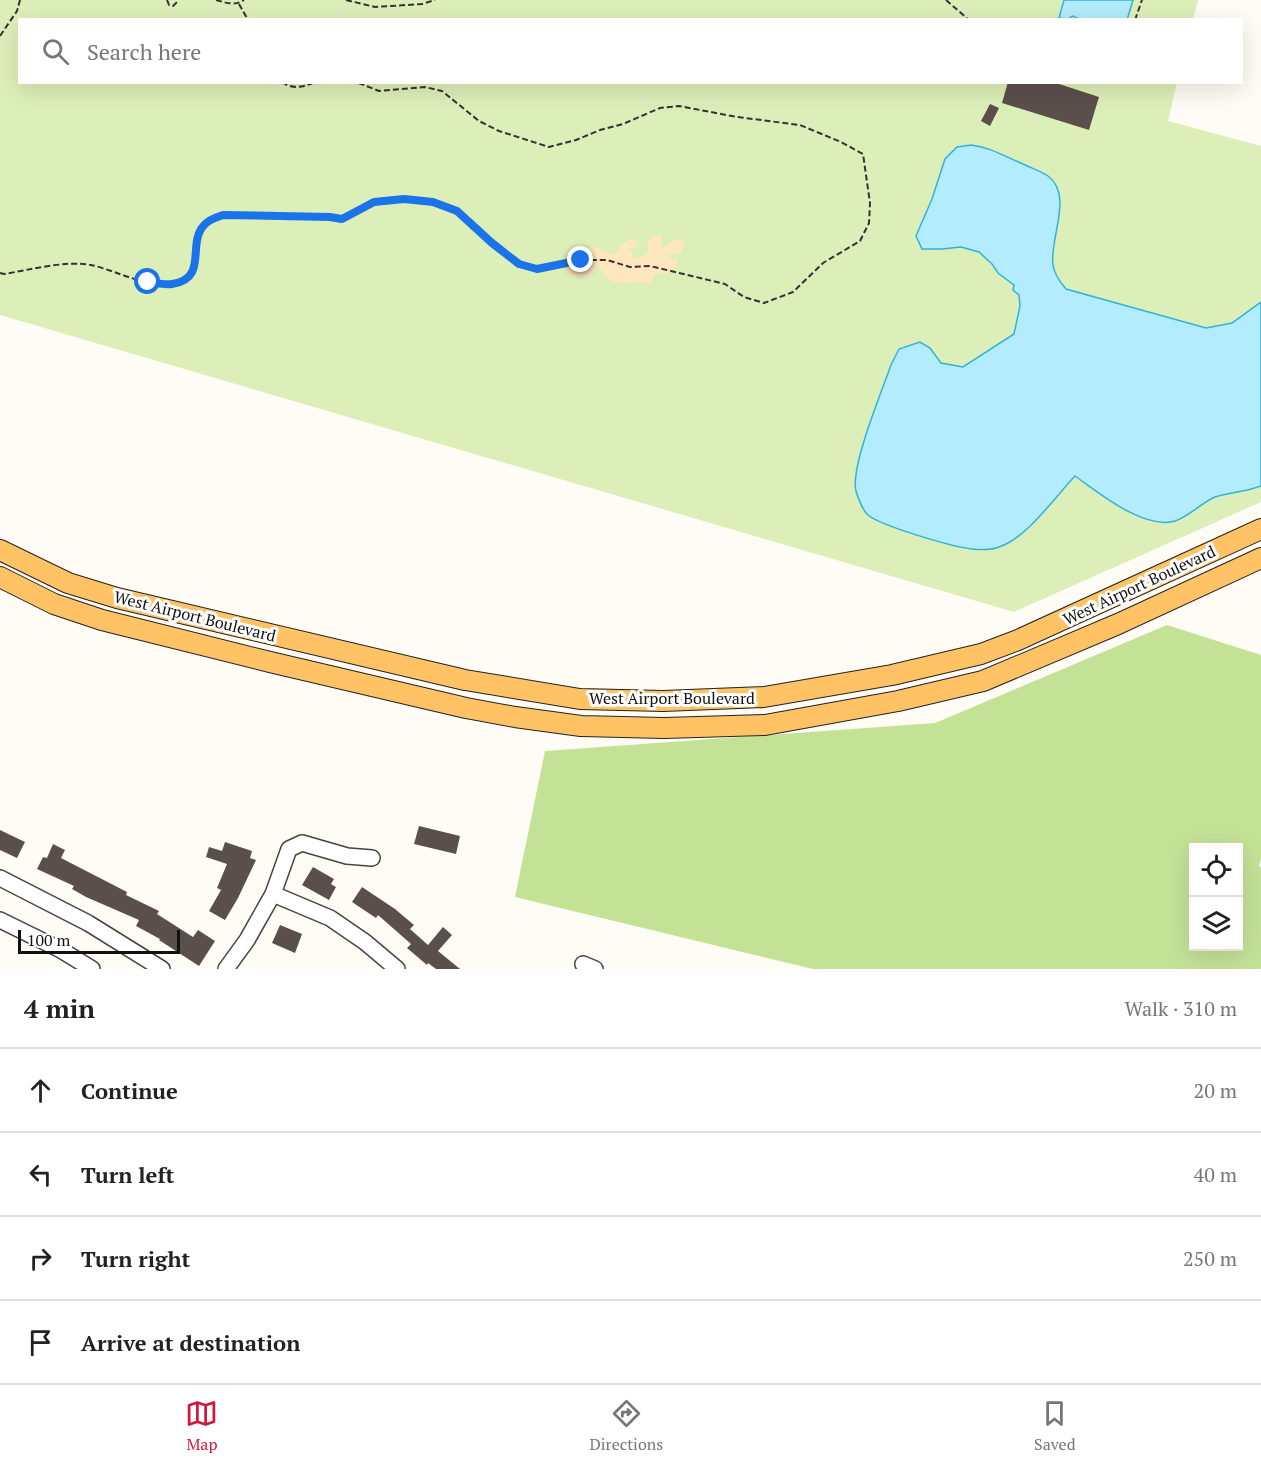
<!DOCTYPE html>
<meta charset="utf-8">
<style>
:root{--surface:#fff;--page:#f6f6f6;--text:#222;--muted:#767676;--line:#e0e0e0;--accent:#d3173c}
body{margin:0;font-family:"PT Serif",serif;background:var(--page);color:var(--text)}
.controls{position:absolute;right:18px;bottom:18px;display:grid;overflow:hidden;border-radius:0px;box-shadow:0 6px 24px #0002}
.controls button{width:54px;height:54px;display:grid;place-items:center;padding:0;border:0;border-bottom:2px solid var(--line);background:var(--surface);color:var(--text);font:30px sans-serif}
.scale{position:absolute;left:18px;bottom:15px;width:162px;box-sizing:border-box;padding-left:6px;border:3px solid #111;border-top:0;font-size:16px;line-height:21px;white-space:nowrap;color:#111;-webkit-text-stroke:4px #fff;paint-order:stroke}
.stop{position:absolute;width:18px;height:18px;margin:-14px;border:4px solid #1a73e8;border-radius:50%;background:#fff}
.stop.end{background:#1a73e8;border-color:#fff;box-shadow:0 2px 6px #0008}
.list{margin:0;padding:0;list-style:none}
h2{display:flex;justify-content:space-between;align-items:center;height:78px;margin:0;padding:0 24px;font-size:26px}
h2 small{font-size:20px;font-weight:400;color:var(--muted)}
.list li{display:grid;grid-template-columns:39px 1fr auto;gap:18px;align-items:center;box-sizing:border-box;height:84px;padding:0 24px;border-top:2px solid var(--line)}
.list b{display:block;font-size:22px;white-space:nowrap}
.list em{font-size:20px;font-style:normal;color:var(--muted)}
.icon{flex:none;width:33px;height:33px;fill:none;stroke:currentColor;stroke-width:2;stroke-linecap:round;stroke-linejoin:round}
.map{position:relative;flex:none;width:1261px;height:969px;overflow:hidden}
.search{position:absolute;background:var(--surface);box-shadow:0 6px 24px #0002;left:18px;right:18px;top:18px;height:66px;display:flex;align-items:center;gap:15px;box-sizing:border-box;padding:0 21px;border-radius:0px;color:var(--muted);font-size:22px}
.sheet{height:414px;background:var(--surface)}
nav{display:flex;justify-content:space-around;align-items:center;box-sizing:border-box;height:84px;border-top:2px solid var(--line);background:var(--surface);font-size:16px;color:var(--muted)}
nav a{display:grid;justify-items:center;gap:3px}
nav .on{color:var(--accent)}
.map>svg:first-child{display:block}
</style>
<div class="map">
<svg width="1261" height="969" viewBox="0 0 1261 969">
<rect width="100%" height="100%" fill="#fffcf5"/>
<path fill="#ddefb9" d="M0 0H1198L1193 20H20V82L1177 83 1168 121 1261 146V502L1014 612 0 315Z"/>
<path fill="#c4e296" fill-rule="evenodd" d="M1167 625 1261 655V859L1259 866 1261 867V969H813L515 897 545 751 935 723ZM1194 848H1238V946H1194Z"/>
<path fill="#ffe7bd" d="M659 235 662 237 660 245 662 247 677 239 683 241 684 246 680 253 667 255 668 258 677 259C677 275 667 274 655 273L650 284 638 281 629 283 612 282 598 266 590 276H571L566 270 568 260 587 248H598L613 255 616 254 621 245 632 239 639 242 636 247 628 248 633 253V259L644 256 648 252 649 240Z"/>
<path fill="#b3ecfd" stroke="#31b2dd" stroke-width="1.5" d="M1064 0H1133L1127 20 1079 19 1073 16 1068 19 1059 18Z
M971 145C990 147 1006 157 1023 164 1031 168 1041 171 1048 176 1074 195 1049 239 1053 265 1054 274 1060 282 1066 289L1206 328 1232 323 1261 302V486C1246 492 1230 492 1215 497 1201 503 1190 516 1175 521 1144 530 1099 493 1075 476 1054 498 1027 538 999 547 992 550 979 550 972 549 953 547 881 526 868 515 863 511 858 498 856 491 850 467 882 391 891 365L899 349 920 342 930 348 941 363 963 367 1014 334 1020 306 1019 295 1013 290 1014 285 998 273 992 264 979 252 961 247 942 249H922L916 236 932 199 945 159 957 147Z"/>
<path fill="#5b4f4c" d="M1008 82H1053L1099 97 1089 130 1002 103Z
M990 104 999 108 990 126 981 121Z
M419 826 460 836 456 854 414 844Z
M0 830 25 842 17 858 0 850Z
M225 842 252 851 250 858 256 860 238 898 225 920 209 911 221 890 217 888 227 864 206 857 209 847 222 851Z
M53 844 65 850 61 858 127 892 126 895 159 911 157 914 193 937 198 930 215 941 199 966 159 940 160 939 136 926 139 920 86 897 72 889 74 886 37 869 43 857 47 858Z
M313 867 334 879 331 884 336 887 329 900 302 885Z
M362 887 395 909 414 925 410 929 428 945 443 927 452 935 438 951 460 969H436L428 963 427 965 407 948 411 944 378 915 376 918 352 902Z
M280 925 302 934 295 953 272 943Z"/>
<g fill="none" stroke-linecap="round" stroke-linejoin="round">
<defs>
<path id="minor" d="M0 878 88 923 162 969
M273 894 330 918 365 942 397 969
M0 920 61 950 92 969
M583 964 595 969
M226 969 247 940 273 894 289 849 302 843 347 856 372 858"/>
<path id="major" d="M0 550 68 583 117 598 465 680 580 699 663 701 764 697 892 675 981 654 1018 640 1261 529
M0 577 54 604 102 620 270 662 466 708 515 717 581 726 664 728 765 725 898 701 983 681 1118 624 1261 558"/>
</defs>
<use href="#minor" stroke="#444" stroke-width="18"/>
<use href="#major" stroke="#222" stroke-width="22"/>
<path stroke="#333" stroke-width="2" stroke-dasharray="6 3" stroke-linecap="butt" d="M167 0 169 5 173 6 179 0
M216 0C227 3 235 6 244 0
M346 0 375 7 422 4 435 0
M946 0 969 20
M239 4 248 20
M1135 20 1142 0
M0 36 17 11 20 0
M282 82C293 90 303 87 315 82
M0 273 4 274C29 270 67 260 91 265 116 270 160 295 184 280 210 265 180 228 223 215L330 217 342 219 373 202 404 199 433 202 457 211 492 243 519 264 536 269 581 260H607L630 267 650 266 725 284 744 297 764 303 793 292 823 263 860 241 869 223 870 203 863 154 841 142 800 125 737 117 679 106 660 108 623 124 600 130 576 140 549 147 499 131 479 121 442 91 425 87 379 91 356 82"/>
<use href="#minor" stroke="#fff" stroke-width="15"/>
<use href="#major" stroke="#ffc365" stroke-width="20"/>
</g>
<g fill="none" stroke-linecap="round" stroke-linejoin="round">
<path stroke="#1a73e8" stroke-width="8" d="M148 282C156 283 164 285 172 284 206 279 190 248 200 231 205 221 214 218 223 215L330 217 342 219 374 202 404 199 433 202 457 211 492 243 519 264 537 269 581 260"/>
</g>
<g text-anchor="middle" dominant-baseline="central" stroke-width="6" stroke-linejoin="round" paint-order="stroke">
<g font-size="16" fill="#111" stroke="#fff">
<text transform="translate(1139 585) rotate(-25)">West Airport Boulevard</text>
<text transform="translate(195 616) rotate(14)">West Airport Boulevard</text>
<text x="672" y="698">West Airport Boulevard</text>
</g>
</g>
</svg>
<div class="controls">
<button><svg class="icon" aria-label="locate" viewBox="0 0 24 24"><circle cx="12" cy="12" r="6"/><path d="M12 2v4M12 18v4M2 12h4M18 12h4"/></svg></button>
<button><svg class="icon" aria-label="layers" viewBox="0 0 24 24"><path d="M12 4l9 5-9 5-9-5zM3 14l9 5 9-5"/></svg></button>
</div>
<div class="scale">100 m</div>
<div class="stop" style="left:148px;top:282px"></div>
<div class="stop end" style="left:581px;top:260px"></div>
<div class="search"><svg class="icon" aria-label="search" viewBox="0 0 24 24"><circle cx="10" cy="10" r="6"/><path d="M15 15l6 6"/></svg>Search here</div>
</div>
<section class="sheet">
<h2>4 min<small>Walk · 310 m</small></h2>
<ul class="list">
<li><svg class="icon" aria-label="ahead" viewBox="0 0 24 24"><path d="M12 20V5M6 11l6-6 6 6"/></svg><div><b>Continue</b></div><em>20 m</em></li>
<li><svg class="icon" aria-label="left" viewBox="0 0 24 24"><path d="M17 20v-9H6M10 6l-5 5 5 5"/></svg><div><b>Turn left</b></div><em>40 m</em></li>
<li><svg class="icon" aria-label="right" viewBox="0 0 24 24"><path d="M7 20v-9h11M14 6l5 5-5 5"/></svg><div><b>Turn right</b></div><em>250 m</em></li>
<li><svg class="icon" aria-label="arrive" viewBox="0 0 24 24"><path d="M6 21V4h12l-3 4 3 4H6"/></svg><div><b>Arrive at destination</b></div></li>
</ul>
</section>
<nav>
<a class="on"><svg class="icon" aria-label="map" viewBox="0 0 24 24"><path d="M3 6l6-2 6 2 6-2v14l-6 2-6-2-6 2zM9 4v14M15 6v14"/></svg>Map</a>
<a><svg class="icon" aria-label="directions" viewBox="0 0 24 24"><path d="M12 3l9 9-9 9-9-9zM9 14v-3h6M13 9l2 2-2 2"/></svg>Directions</a>
<a><svg class="icon" aria-label="saved" viewBox="0 0 24 24"><path d="M7 4h10v16l-5-4-5 4z"/></svg>Saved</a>
</nav>
